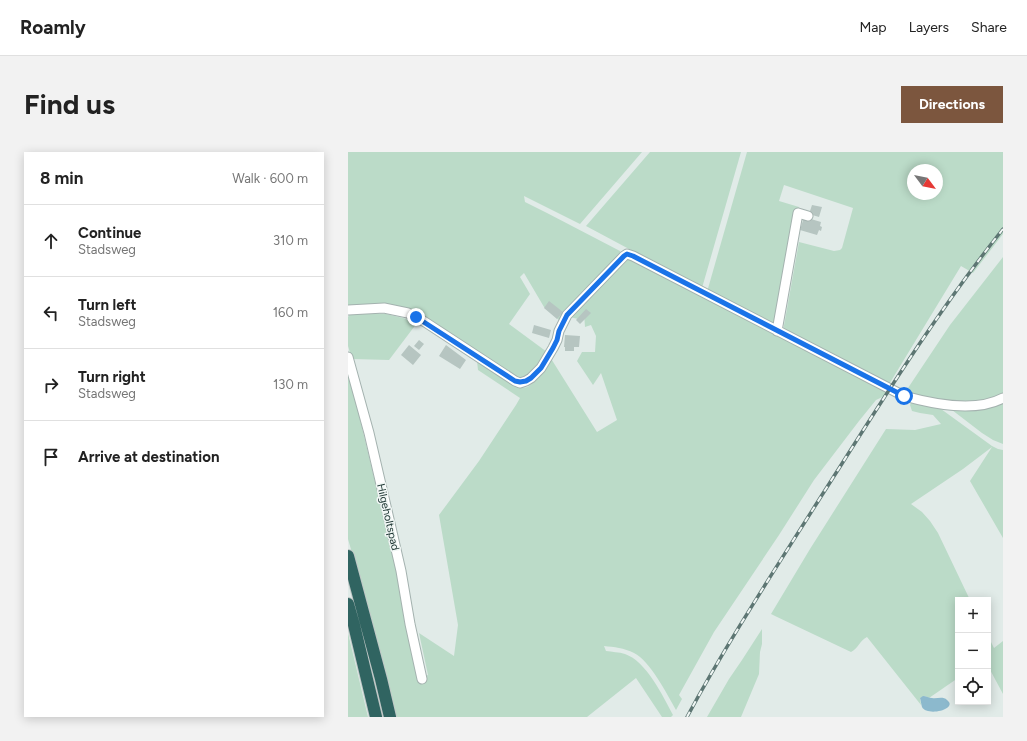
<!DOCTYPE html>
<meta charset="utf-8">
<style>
:root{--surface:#fff;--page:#f2f2f2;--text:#222;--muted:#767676;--line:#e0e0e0;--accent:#7c563e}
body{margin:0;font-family:Figtree,sans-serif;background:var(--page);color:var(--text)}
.controls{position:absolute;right:12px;bottom:12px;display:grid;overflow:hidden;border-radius:0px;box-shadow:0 2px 10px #0003}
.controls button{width:36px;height:36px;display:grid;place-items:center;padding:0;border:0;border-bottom:1px solid var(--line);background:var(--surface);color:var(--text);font:20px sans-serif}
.compass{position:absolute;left:559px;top:12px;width:36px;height:36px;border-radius:50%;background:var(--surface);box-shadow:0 2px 10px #0003;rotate:122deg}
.stop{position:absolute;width:12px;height:12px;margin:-9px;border:3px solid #1a73e8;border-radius:50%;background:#fff}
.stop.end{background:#1a73e8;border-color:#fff;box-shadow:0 1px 4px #0008}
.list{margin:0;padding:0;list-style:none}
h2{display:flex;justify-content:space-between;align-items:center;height:52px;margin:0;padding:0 16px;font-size:17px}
h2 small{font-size:13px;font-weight:400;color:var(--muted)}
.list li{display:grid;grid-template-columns:26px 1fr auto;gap:12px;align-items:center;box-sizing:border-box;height:72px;padding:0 16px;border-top:1px solid var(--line)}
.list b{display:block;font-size:15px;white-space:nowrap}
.list p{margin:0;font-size:13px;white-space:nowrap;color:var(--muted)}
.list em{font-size:13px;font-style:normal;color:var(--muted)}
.icon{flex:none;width:22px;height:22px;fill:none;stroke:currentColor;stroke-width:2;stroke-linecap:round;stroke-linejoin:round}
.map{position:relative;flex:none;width:655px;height:565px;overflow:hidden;border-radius:0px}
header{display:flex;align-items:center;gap:24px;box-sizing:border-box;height:56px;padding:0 20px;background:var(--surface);border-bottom:1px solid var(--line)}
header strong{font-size:19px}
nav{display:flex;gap:22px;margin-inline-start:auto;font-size:14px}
.intro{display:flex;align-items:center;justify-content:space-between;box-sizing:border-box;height:96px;padding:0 24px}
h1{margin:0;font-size:28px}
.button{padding:10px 18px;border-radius:0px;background:var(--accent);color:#fff;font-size:14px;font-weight:700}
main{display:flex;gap:24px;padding:0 24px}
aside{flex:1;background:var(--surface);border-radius:0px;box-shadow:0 2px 10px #0003}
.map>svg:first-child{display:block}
</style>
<header>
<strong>Roamly</strong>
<nav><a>Map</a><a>Layers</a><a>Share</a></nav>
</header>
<div class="intro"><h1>Find us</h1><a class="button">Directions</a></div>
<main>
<aside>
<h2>8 min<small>Walk · 600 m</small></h2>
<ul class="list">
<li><svg class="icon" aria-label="ahead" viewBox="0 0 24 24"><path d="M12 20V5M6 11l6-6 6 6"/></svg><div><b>Continue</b><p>Stadsweg</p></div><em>310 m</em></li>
<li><svg class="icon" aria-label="left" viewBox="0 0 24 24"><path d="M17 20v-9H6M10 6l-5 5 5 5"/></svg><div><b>Turn left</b><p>Stadsweg</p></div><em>160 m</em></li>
<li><svg class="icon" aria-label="right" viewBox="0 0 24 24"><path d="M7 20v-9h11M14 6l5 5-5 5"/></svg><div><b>Turn right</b><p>Stadsweg</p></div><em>130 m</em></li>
<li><svg class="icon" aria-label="arrive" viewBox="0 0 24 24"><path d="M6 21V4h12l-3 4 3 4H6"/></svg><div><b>Arrive at destination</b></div></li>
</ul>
</aside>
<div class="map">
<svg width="655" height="565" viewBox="0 0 655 565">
<rect width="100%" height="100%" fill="#e1ebe8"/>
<path fill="#bbdbc8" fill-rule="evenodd" d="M0 0H294L232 72 176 44 177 50 199 61 272 99V103L211 168 196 155 176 121 172 125 182 142 161 172 199 200 182 225 175 229 75 165 0 154Z
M302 0H393L354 136 238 74Z
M399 0H655V82L625 121 613 114 540 234 435 179 451 90 486 99 492 98 494 96 505 56 436 33 431 49 451 55 448 66 429 175 359 140ZM565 18H589V42H565Z
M279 105 543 241 528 248 511 269 466 328 431 383 366 480 331 543 334 547 328 558C319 542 302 509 286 501 276 496 266 495 256 494L258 499C264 500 271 500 277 502 298 509 315 544 325 563L323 565H314L288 526 239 565H46L17 446 0 387V217L47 413 72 526 80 523 71 481 106 504 110 473 91 363 131 309 168 253 172 246 130 218 129 209 168 234C172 235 177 237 181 234 187 231 197 212 202 205L249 280 269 268 253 221 245 233 229 209 234 200H247L248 184 243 173 237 175 236 161 230 167 222 165Z
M655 105V243L637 249 609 252 556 242 602 173Z
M18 161 38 162 55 166 69 171 41 208 4 207 0 194V165L2 162Z
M655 248V292L645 288 634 281 604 258Z
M563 251 593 257 644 294 650 297 655 298V386L622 329 644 295 615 317 563 352 574 360 582 369 590 381 622 448H610V526L581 546 577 544 572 546 573 553 519 485C512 488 510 497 503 500L427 464 423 462 462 397 538 277 567 278 593 272 585 263 572 261 564 259 562 253Z
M414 477V492L412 500 411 522 393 565H359L381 527 394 508Z
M0 481 20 565H0Z
M640 484 646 496 655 489V542L640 514Z"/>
<path fill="#8cb9cd" d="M575 544C578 544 581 546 584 546 589 547 595 544 599 548 611 557 579 565 574 555 573 552 573 549 572 546Z"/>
<path fill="#b6c5c1" d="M464 53 474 55 471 65 461 62Z
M456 65 473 70 472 74 474 75 473 79 471 78 469 83 452 78Z
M201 149 215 160 209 167 196 156Z
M238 157 243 161 232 172 228 168Z
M186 173 203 178 201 186 184 181Z
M217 183 232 184 231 195H226V199H217V195H216Z
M71 188 76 192 71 198 66 194Z
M61 193 73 203 65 213 53 203Z
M98 193 118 208 112 217 91 204Z"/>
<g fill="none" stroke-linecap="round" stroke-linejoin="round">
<defs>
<path id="minor" d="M0 158 36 156 60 161 77 170 167 229 172 231 178 229 183 226 193 216 205 196 209 188 211 179 219 163 276 104 279 102 285 104 556 244C585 252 627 261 655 246
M429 179 450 61 460 64
M0 205 21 281 41 367 53 419 62 472 74 527"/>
<path id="highway" d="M0 404 33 527 42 565
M0 452 6 473 28 565"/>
</defs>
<use href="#minor" stroke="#a4b2af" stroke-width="11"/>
<use href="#highway" stroke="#c1c8c7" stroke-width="14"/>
<use href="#minor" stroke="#fff" stroke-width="9"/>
<use href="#highway" stroke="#306461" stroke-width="12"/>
<defs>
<path id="rail" d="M339 565C380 489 428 416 474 343 532 252 588 161 655 77"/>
</defs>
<use href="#rail" stroke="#5d7673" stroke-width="3.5"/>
<use href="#rail" stroke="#f1f7f5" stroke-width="2" stroke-dasharray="6" stroke-linecap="butt"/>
</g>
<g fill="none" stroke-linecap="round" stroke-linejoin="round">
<path stroke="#1a73e8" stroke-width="5" d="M68 165 167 229 172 230 178 229 183 226 193 216 205 196 209 188 211 179 219 163 276 104 279 102 285 104 556 244"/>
</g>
<g text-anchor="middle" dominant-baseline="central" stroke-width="3" stroke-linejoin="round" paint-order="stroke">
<g font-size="11" fill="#223a37" stroke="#f1f7f5">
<text transform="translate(40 365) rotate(77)">Hilgeholtspad</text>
</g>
</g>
</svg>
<div class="controls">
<button>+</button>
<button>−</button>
<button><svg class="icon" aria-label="locate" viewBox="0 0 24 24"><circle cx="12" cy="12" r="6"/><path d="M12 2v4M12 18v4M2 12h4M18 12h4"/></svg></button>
</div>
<svg class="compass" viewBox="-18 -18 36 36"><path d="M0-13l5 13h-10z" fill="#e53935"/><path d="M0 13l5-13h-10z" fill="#767676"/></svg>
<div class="stop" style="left:556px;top:244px"></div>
<div class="stop end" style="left:68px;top:165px"></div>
</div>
</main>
